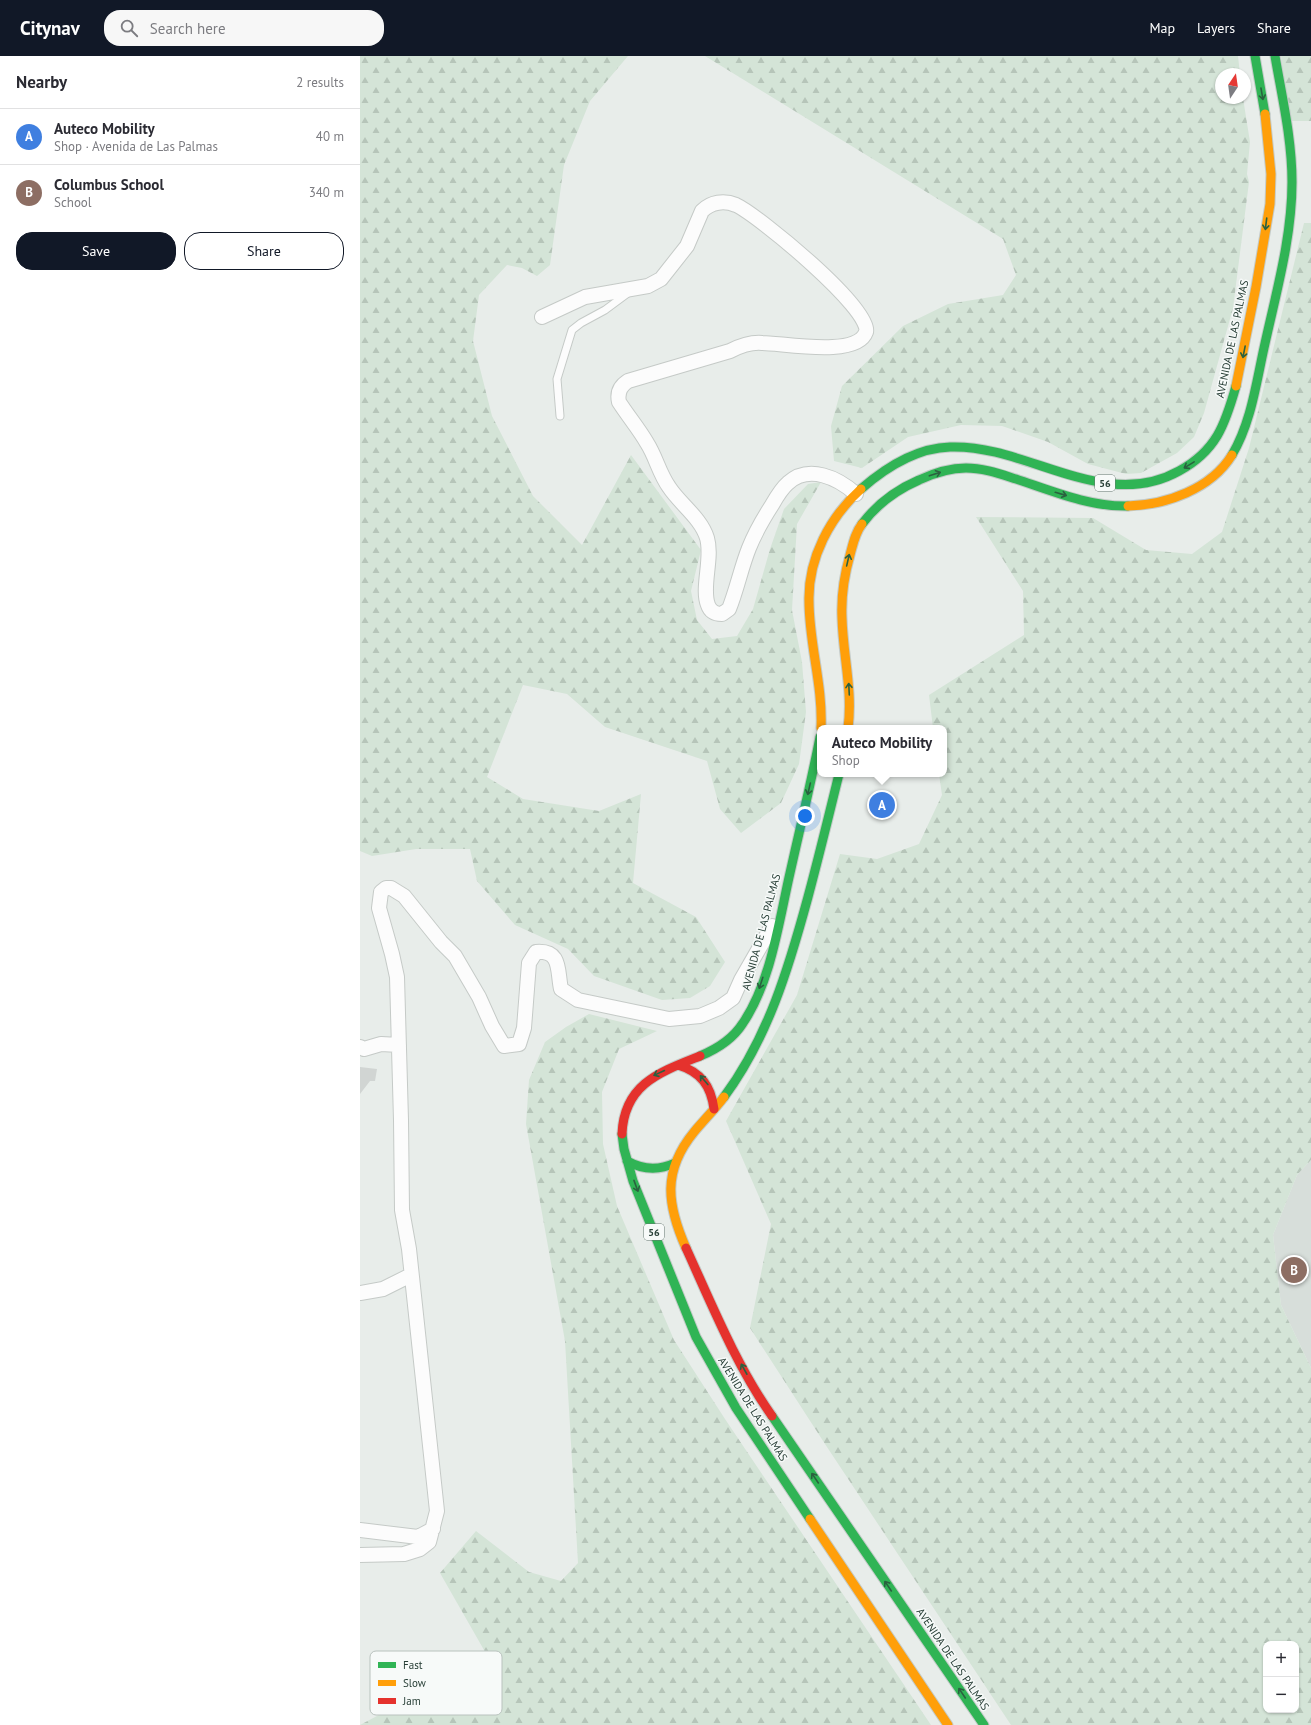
<!DOCTYPE html>
<meta charset="utf-8">
<style>
:root{--surface:#fff;--page:#f7f7f7;--text:#2b2b33;--muted:#7c7c81;--line:#e1e1e2;--accent:#111827}
body{margin:0;font-family:"PT Sans",sans-serif;background:var(--page);color:var(--text)}
.controls{position:absolute;right:12px;bottom:12px;display:grid;overflow:hidden;border-radius:8px;box-shadow:0 1px 3px #0004}
.controls button{width:36px;height:36px;display:grid;place-items:center;padding:0;border:0;border-bottom:1px solid var(--line);background:var(--surface);color:var(--text);font:20px sans-serif}
.compass{position:absolute;left:855px;top:12px;width:36px;height:36px;border-radius:50%;background:var(--surface);box-shadow:0 1px 3px #0004;rotate:13deg}
.you{position:absolute;left:445px;top:760px;width:14px;height:14px;margin:-10px;border:3px solid #fff;border-radius:50%;background:#1a73e8;box-shadow:0 0 0 6px #1a73e833}
.badge{display:grid;place-items:center;width:26px;height:26px;border-radius:50%;background:var(--accent);color:#fff;font-size:13px;font-weight:700}
.pin{position:absolute;translate:-50% -50%;border:2px solid #fff;box-shadow:0 1px 4px #0006}
.popup{position:absolute;left:457px;top:669px;width:130px;height:52px;box-sizing:border-box;display:grid;place-content:center;border-radius:8px;background:var(--surface);filter:drop-shadow(0 1px 3px #0005);font-size:13px;white-space:nowrap;color:var(--muted)}
.popup b{font-size:15px;color:var(--text)}
.popup::after{content:'';position:absolute;left:50%;top:100%;margin-left:-8px;border:8px solid transparent;border-top-color:var(--surface)}
.list{margin:0;padding:0;list-style:none}
h2{display:flex;justify-content:space-between;align-items:center;height:52px;margin:0;padding:0 16px;font-size:17px}
h2 small{font-size:13px;font-weight:400;color:var(--muted)}
.list li{display:grid;grid-template-columns:26px 1fr auto;gap:12px;align-items:center;box-sizing:border-box;height:56px;padding:0 16px;border-top:1px solid var(--line)}
.list b{display:block;font-size:15px;white-space:nowrap}
.list p{margin:0;font-size:13px;white-space:nowrap;color:var(--muted)}
.list em{font-size:13px;font-style:normal;color:var(--muted)}
.actions{display:flex;gap:8px;padding:12px 16px}
.actions a{flex:1;padding:9px 0;border:1px solid var(--accent);border-radius:16px;text-align:center;font-size:14px;color:var(--accent)}
.actions .main{background:var(--accent);color:#fff}
.icon{flex:none;width:22px;height:22px;fill:none;stroke:currentColor;stroke-width:2;stroke-linecap:round;stroke-linejoin:round}
.map{position:relative;flex:none;width:951px;height:1669px;overflow:hidden}
header{display:flex;align-items:center;gap:24px;box-sizing:border-box;height:56px;padding:0 20px;background:var(--accent);color:#fff}
header strong{font-size:19px}
nav{display:flex;gap:22px;margin-inline-start:auto;font-size:14px}
.search{width:280px;height:36px;background:var(--page);display:flex;align-items:center;gap:10px;box-sizing:border-box;padding:0 14px;border-radius:16px;color:var(--muted);font-size:15px}
main{display:flex}
aside{flex:1;background:var(--surface)}
.map>svg:first-child{display:block}
</style>
<header>
<strong>Citynav</strong>
<div class="search"><svg class="icon" aria-label="search" viewBox="0 0 24 24"><circle cx="10" cy="10" r="6"/><path d="M15 15l6 6"/></svg>Search here</div>
<nav><a>Map</a><a>Layers</a><a>Share</a></nav>
</header>
<main>
<aside>
<h2>Nearby<small>2 results</small></h2>
<ul class="list">
<li><span class="badge" style="background:#3f7fe0">A</span><div><b>Auteco Mobility</b><p>Shop · Avenida de Las Palmas</p></div><em>40 m</em></li>
<li><span class="badge" style="background:#8d6e63">B</span><div><b>Columbus School</b><p>School</p></div><em>340 m</em></li>
</ul>
<div class="actions"><a class="main">Save</a><a>Share</a></div>
</aside>
<div class="map">
<svg width="951" height="1669" viewBox="0 0 951 1669">
<defs>
<pattern id="forest-firs" width="22" height="20" patternUnits="userSpaceOnUse"><rect width="22" height="20" fill="#d4e4d7"/><path d="M5 1l3.5 6h-7zM16 11l3.5 6h-7z" fill="#b6c5b9"/></pattern>
</defs>
<rect width="100%" height="100%" fill="#e8edea"/>
<path fill="#d7deda" d="M951 1104V1312L921 1249 913 1179 937 1119Z"/>
<path fill="url(#forest-firs)" fill-rule="evenodd" d="M0 0H268L230 45 204 109 190 209 177 220 162 212 147 209 119 239 113 285 132 360 173 440 222 489 271 399 341 494 331 535 337 564 352 583 377 580 393 553 410 493 424 453 448 428 461 426 437 468 432 554 442 606 446 656 439 708 421 747 381 777 360 753 347 705 245 671 207 638 163 629 127 721 163 743 239 755 281 738 273 827 336 861 365 906 350 930 330 942 302 944 234 920 208 893 155 869 117 825 110 793H56L12 800 0 795Z
M345 0H878L880 18H861V42H883L890 86 887 118 889 126 873 252 844 357 834 381 817 397 781 417 766 418 728 408 688 386 642 370 601 369 548 381 502 412 474 405 471 370 482 330 543 270 588 248 643 239 656 219 643 183Z
M921 0H951V65H929Z
M944 167H951V1104L937 1119 913 1179 921 1249 951 1312V1669H651L465 1388 390 1272 411 1168 366 1065 437 939 480 798 517 803 559 788 582 739 579 718H584V672H573L569 639 664 579 663 535 616 461 733 462 786 494 832 498 862 476 889 392ZM906 1588H936V1654H906Z
M229 958 297 975 259 993 242 1036 243 1088 257 1150 314 1284 365 1363 571 1669H0L128 1601 80 1517 116 1475 169 1516 201 1525 218 1507 205 1285 166 1068 169 1024 185 986 206 971Z"/>
<path fill="#d1d5d3" d="M0 1011 17 1013 15 1025H10L0 1038Z"/>
<g fill="none" stroke-linecap="round" stroke-linejoin="round">
<defs>
<path id="lane" d="M200 360 197 323 212 274 221 267 245 254 268 237"/>
<path id="street" d="M182 261 225 241 288 230 301 223 327 190 342 155C351 146 364 144 376 149 398 159 513 254 506 276 497 302 423 287 402 287 391 286 380 290 370 295L268 325C260 330 257 337 259 346 268 360 279 373 287 387 296 401 299 417 309 431 320 448 341 462 347 482 353 502 341 532 348 549 350 555 355 558 362 558L369 553C377 533 381 512 389 492 395 477 403 463 412 449 416 442 421 433 428 427 449 408 478 422 496 438
M0 991 4 993 21 988 39 989
M0 1237 23 1233 51 1219
M0 1474 58 1481 73 1473
M0 1499 44 1498 60 1493 69 1486 77 1455 49 1193 42 1154 41 1064 37 921 32 898 19 852 21 836 26 832H31L44 840 81 886 95 900 119 941 132 970 144 990 159 988 164 972 169 907 176 896C202 894 197 915 201 933L218 944 309 963 340 960 359 952 373 942 381 924 412 870"/>
<path id="fast" d="M895 0 905 58
M872 399C891 367 896 328 904 292 916 237 932 182 932 126 932 83 922 41 915 0
M501 433C525 412 557 392 590 391 667 388 744 457 819 415 856 395 865 369 876 330
M502 468C517 448 536 434 559 424 574 417 590 412 606 412 623 412 640 418 656 423 692 435 730 451 768 450
M340 1000C357 993 373 983 383 967 411 926 419 865 430 817 440 772 451 727 460 681
M364 1041C408 982 429 911 448 841 459 800 469 759 479 718
M262 1078 264 1093 273 1125 336 1281 376 1352 450 1463
M267 1105C283 1114 298 1115 315 1107
M412 1360 624 1669"/>
<path id="slow" d="M876 330 896 231 910 148 911 118 905 58
M768 450C806 449 851 433 872 399
M461 672C463 629 449 588 449 545 448 502 470 461 501 433
M488 672C493 635 483 600 482 562 481 541 484 520 490 499 493 488 495 477 502 468
M326 1192C307 1149 302 1115 334 1076 344 1064 355 1053 364 1041
M450 1463 588 1669"/>
<path id="jam" d="M318 1009C341 1016 351 1030 354 1053
M262 1078C264 1028 300 1016 340 1000
M326 1192C352 1249 376 1309 412 1360"/>
</defs>
<use href="#lane" stroke="#c5cac7" stroke-width="9"/>
<use href="#street" stroke="#c5cac7" stroke-width="16"/>
<use href="#fast" stroke="#c4cbc8" stroke-width="11"/>
<use href="#slow" stroke="#c4cbc8" stroke-width="11"/>
<use href="#jam" stroke="#c4cbc8" stroke-width="11"/>
<use href="#lane" stroke="#fcfcfc" stroke-width="7"/>
<use href="#street" stroke="#fcfcfc" stroke-width="14"/>
<use href="#fast" stroke="#30b455" stroke-width="9"/>
<use href="#slow" stroke="#ff9f0a" stroke-width="9"/>
<use href="#jam" stroke="#e5322d" stroke-width="9"/>
</g>
<defs><path id="oneway-shaft" d="M-6 0H5M1.5-3L5.5 0L1.5 3" fill="none" stroke-width="1.6" stroke-linecap="round" stroke-linejoin="round"/></defs>
<g stroke="#2a613f">
<use href="#oneway-shaft" transform="translate(902 38) rotate(80)"/>
<use href="#oneway-shaft" transform="translate(906 168) rotate(97)"/>
<use href="#oneway-shaft" transform="translate(884 296) rotate(101)"/>
<use href="#oneway-shaft" transform="translate(829 409) rotate(149)"/>
<use href="#oneway-shaft" transform="translate(575 418) rotate(-18)"/>
<use href="#oneway-shaft" transform="translate(701 438) rotate(16)"/>
<use href="#oneway-shaft" transform="translate(488 504) rotate(-77)"/>
<use href="#oneway-shaft" transform="translate(489 633) rotate(-93)"/>
<use href="#oneway-shaft" transform="translate(449 733) rotate(103)"/>
<use href="#oneway-shaft" transform="translate(401 927) rotate(108)"/>
<use href="#oneway-shaft" transform="translate(299 1017) rotate(155)"/>
<use href="#oneway-shaft" transform="translate(344 1024) rotate(-130)"/>
<use href="#oneway-shaft" transform="translate(276 1130) rotate(70)"/>
<use href="#oneway-shaft" transform="translate(384 1313) rotate(-119)"/>
<use href="#oneway-shaft" transform="translate(455 1422) rotate(-124)"/>
<use href="#oneway-shaft" transform="translate(528 1530) rotate(-124)"/>
<use href="#oneway-shaft" transform="translate(602 1637) rotate(-124)"/>
</g>
<g text-anchor="middle" dominant-baseline="central" stroke-width="3" stroke-linejoin="round" paint-order="stroke">
<g fill="#f7faf9" stroke="#657670" stroke-width="1">
<rect x="735" y="419" width="20" height="16" rx="3"/>
<rect x="284" y="1168" width="20" height="16" rx="3"/>
</g>
<g font-size="10" font-weight="bold" fill="#273e36">
<text x="745" y="427">56</text>
<text x="294" y="1176">56</text>
</g>
<g font-size="11" fill="#273e36" stroke="#f7faf9">
<text transform="translate(872 283) rotate(-78)">AVENIDA DE LAS PALMAS</text>
<text transform="translate(401 876) rotate(-75)">AVENIDA DE LAS PALMAS</text>
<text transform="translate(393 1353) rotate(58)">AVENIDA DE LAS PALMAS</text>
<text transform="translate(593 1603) rotate(56)">AVENIDA DE LAS PALMAS</text>
</g>
</g>
<rect x="10" y="1595" width="132" height="64" rx="6" fill="#f7faf9" stroke="#b9c2be" stroke-width="1"/>
<rect x="18" y="1606" width="18" height="6" fill="#30b455"/>
<rect x="18" y="1624" width="18" height="6" fill="#ff9f0a"/>
<rect x="18" y="1642" width="18" height="6" fill="#e5322d"/>
<g font-size="11" fill="#273e36">
<text x="43" y="1613">Fast</text>
<text x="43" y="1631">Slow</text>
<text x="43" y="1649">Jam</text>
</g>
</svg>
<div class="controls">
<button>+</button>
<button>−</button>
</div>
<svg class="compass" viewBox="-18 -18 36 36"><path d="M0-13l5 13h-10z" fill="#e53935"/><path d="M0 13l5-13h-10z" fill="#7c7c81"/></svg>
<div class="you"></div>
<div class="pin badge" style="left:522px;top:749px;background:#3f7fe0">A</div>
<div class="popup"><b>Auteco Mobility</b>Shop</div>
<div class="pin badge" style="left:934px;top:1214px;background:#8d6e63">B</div>
</div>
</main>
